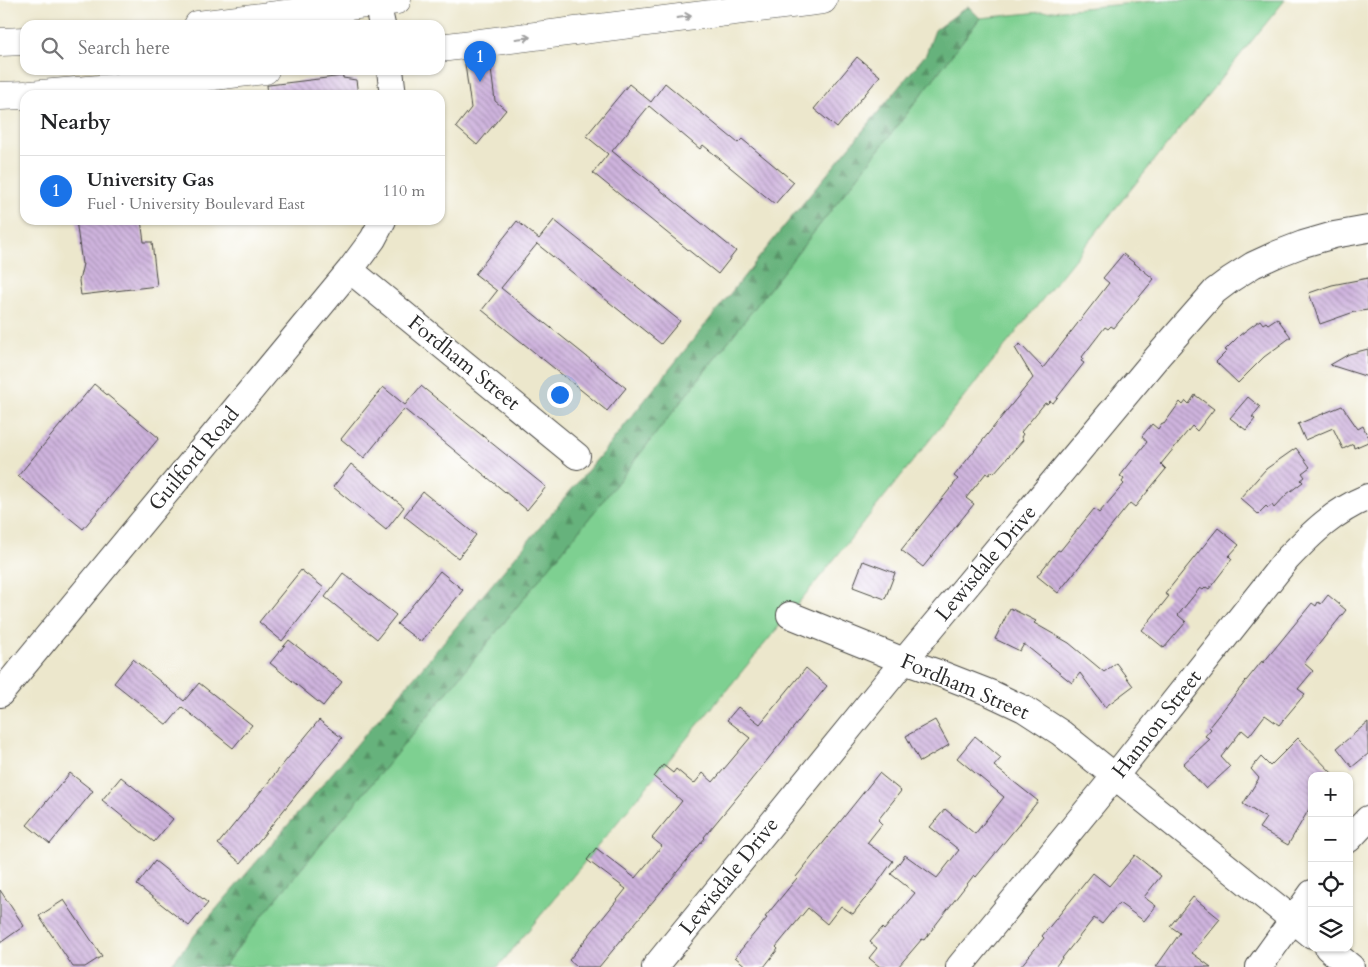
<!DOCTYPE html>
<meta charset="utf-8">
<style>
:root{--surface:#fff;--page:#f6f6f6;--text:#202124;--muted:#757577;--line:#e0e0e0;--accent:#1a73e8}
body{margin:0;font-family:Cardo,serif;background:var(--page);color:var(--text)}
.controls{position:absolute;right:15px;bottom:15px;display:grid;overflow:hidden;border-radius:10px;box-shadow:0 1px 4px #0004}
.controls button{width:45px;height:45px;display:grid;place-items:center;padding:0;border:0;border-bottom:1px solid var(--line);background:var(--surface);color:var(--text);font:25px sans-serif}
.you{position:absolute;left:559px;top:394px;width:18px;height:18px;margin:-12px;border:4px solid #fff;border-radius:50%;background:#1a73e8;box-shadow:0 0 0 8px #1a73e833}
.badge{display:grid;place-items:center;width:32px;height:32px;border-radius:50%;background:var(--accent);color:#fff;font-size:16px;font-weight:700}
.pin{position:absolute;translate:-50% -41px;filter:drop-shadow(0 1px 2px #0008)}
.pin::after{content:'';position:absolute;top:26px;width:18px;height:15px;background:inherit;clip-path:polygon(0 0,100% 0,50% 100%)}
.list{margin:0;padding:0;list-style:none}
h2{display:flex;justify-content:space-between;align-items:center;height:65px;margin:0;padding:0 20px;font-size:21px}
h2 small{font-size:16px;font-weight:400;color:var(--muted)}
.list li{display:grid;grid-template-columns:32px 1fr auto;gap:15px;align-items:center;box-sizing:border-box;height:70px;padding:0 20px;border-top:1px solid var(--line)}
.list b{display:block;font-size:19px;white-space:nowrap}
.list p{margin:0;font-size:16px;white-space:nowrap;color:var(--muted)}
.list em{font-size:16px;font-style:normal;color:var(--muted)}
.icon{flex:none;width:28px;height:28px;fill:none;stroke:currentColor;stroke-width:2;stroke-linecap:round;stroke-linejoin:round}
.map{position:relative;flex:none;width:1368px;height:967px;overflow:hidden}
.search{position:absolute;background:var(--surface);box-shadow:0 1px 4px #0004;left:20px;top:20px;width:425px;height:55px;display:flex;align-items:center;gap:12px;box-sizing:border-box;padding:0 18px;border-radius:15px;color:var(--muted);font-size:19px}
.panel{position:absolute;background:var(--surface);box-shadow:0 1px 4px #0004;left:20px;top:90px;width:425px;height:135px;border-radius:15px}
.map>svg:first-child{display:block}
</style>
<div class="map">
<svg width="1368" height="967" viewBox="0 0 1368 967">
<defs>
<pattern id="forest-firs" width="22" height="20" patternUnits="userSpaceOnUse" patternTransform="scale(1.25)"><rect width="22" height="20" fill="#66b27b"/><path d="M5 1l3.5 6h-7zM16 11l3.5 6h-7z" fill="#549165"/></pattern>
<pattern id="building-back-hatch" width="6" height="6" patternUnits="userSpaceOnUse" patternTransform="scale(1.25)"><rect width="6" height="6" fill="#cfb4de"/><path d="M-1 5l2 2M0 0l6 6M5-1l2 2" fill="none" stroke="#a893b4"/></pattern>
</defs>
<rect width="100%" height="100%" fill="#fff"/>
<filter id="ink" filterUnits="userSpaceOnUse"><feTurbulence type="fractalNoise" baseFrequency=".02" numOctaves="2"/><feDisplacementMap in="SourceGraphic" scale="10" xChannelSelector="R" yChannelSelector="G"/><feConvolveMatrix kernelMatrix="1 2 1 2 8 2 1 2 1" color-interpolation-filters="sRGB"/></filter>
<filter id="wash" filterUnits="userSpaceOnUse"><feTurbulence type="fractalNoise" baseFrequency=".0096" numOctaves="4" result="noise"/><feDisplacementMap in="SourceGraphic" scale="20" xChannelSelector="R" yChannelSelector="G"/><feGaussianBlur stdDeviation="1.12" result="paint"/><feColorMatrix in="noise" values="0 0 0 0 0 0 0 0 0 0 0 0 0 0 0 0 0 1.4 0 .05"/><feComposite in="paint" operator="in"/></filter>
<g filter="url(#wash)">
<rect width="100%" height="100%" fill="#ece7cc"/>
<path fill="#7ed091" stroke="#547e5e" d="M1164 0H1285L1106 220 824 572 498 967H223L267 910 440 701 599 506 902 120 980 18Z"/>
<path fill="url(#forest-firs)" stroke="#486e53" d="M968 6 980 18 902 120 599 506 440 701 267 910 223 967H169L206 921 404 689 604 451 782 229 926 54 935 30Z"/>
<g id="blocks">
<path fill="url(#building-back-hatch)" d="M857 57 880 76 837 128 814 109Z
M490 61 495 101 506 110 477 145 456 127 471 108 465 64Z
M343 76V78L356 80 358 95H268L267 85H269Z
M665 83 738 143 742 139 794 182 775 204 703 145 700 149 649 106 612 151 736 251 718 274 593 173 608 154 586 136 629 84 651 102Z
M76 220H141L144 242H152L157 286 81 295 79 281 83 264H82Z
M554 220 680 321 661 344 537 244 501 288 626 388 607 411 482 310 497 291 475 274 517 221 539 239Z
M1123 254 1154 279 1114 328 1111 326 1108 329 1105 327 1082 357 1083 358 1081 361 1084 363 1053 403 1050 401 1047 404 1045 403 1021 432 1023 434 1021 437 1023 440 994 473 992 471 989 475 986 473 966 498 974 504 923 567 901 550 958 479 954 476 1033 378 1015 348 1020 344 1043 368 1109 283 1103 278Z
M1368 278V310L1354 312 1320 324 1309 293 1332 285Z
M1277 318 1291 337 1264 357 1238 383 1216 362 1227 351 1225 350 1240 335 1260 320 1263 324 1266 322 1268 324Z
M1368 349V377L1330 365 1349 354Z
M94 384 159 438 83 529 18 476Z
M421 386 546 487 527 510 404 409 364 458 341 439 383 387 405 405Z
M1195 395 1214 409 1197 431 1192 426 1161 464 1166 469 1135 507 1130 503 1058 593 1037 576 1058 550 1060 551 1094 509 1099 513 1124 484 1122 482 1124 479 1120 476 1147 442 1142 436 1152 424 1158 429 1162 423 1164 424 1180 402 1183 405 1186 401 1189 404Z
M1248 397 1260 407 1252 417 1255 419 1246 430 1230 418Z
M1342 406 1358 429 1363 426 1368 437V442L1354 448 1353 444 1343 449 1333 428 1305 440 1298 424Z
M1296 448 1310 467 1302 473 1305 477 1301 480 1303 482 1287 494 1274 508 1272 505 1268 508 1266 506 1258 514 1240 498 1266 469Z
M351 464 404 507 386 530 333 487Z
M423 492 476 535 458 558 404 516Z
M1218 528 1239 545 1229 556 1232 559 1209 589 1206 587 1203 590 1200 588 1178 615 1186 622 1164 648 1142 630 1169 596 1165 594Z
M863 561 895 573 885 599 853 587Z
M301 570 324 588 282 641 259 622Z
M440 571 463 590 421 642 397 624Z
M343 573 396 615 377 639 325 597Z
M1328 595 1346 610 1304 663 1313 671 1298 689 1305 694 1279 725 1265 715 1249 736 1242 730 1221 757 1230 767 1206 789 1183 764 1210 739 1205 736 1211 729 1209 727 1262 661 1263 663 1312 603 1316 606 1318 602 1321 604Z
M1010 608 1036 621 1034 623 1069 643 1104 672 1116 663 1133 686 1105 707 1080 673 1072 683 1024 644 1020 651 995 639Z
M289 640 342 682 323 706 270 663Z
M133 659 184 701 199 683 252 725 233 748 182 707 167 725 114 683Z
M806 668 827 686 743 790 704 837 705 838 599 967H577L569 960 626 889 587 860 596 848 635 878 662 846 652 838 682 801 654 777 663 765 673 773 676 769 694 784 703 773 713 782 750 738 727 720 738 707 760 724Z
M319 720 342 738 241 863 218 844Z
M935 720 949 745 920 762 906 736Z
M1368 722V754L1352 767 1337 748Z
M975 736 1001 758 994 766 1038 801 976 877 974 875 924 940 922 939 898 967H880L869 958 877 948 870 942 882 928 884 930 915 893 891 874 905 855 937 878 959 850 930 827 945 809 975 834 1004 797 957 758Z
M1298 738 1335 776H1312V804L1288 845 1259 828 1266 818 1243 804 1259 778 1251 769 1261 757 1270 766Z
M70 773 93 791 50 844 27 825Z
M879 773 901 791 878 820 882 824 867 843 893 861 869 895 863 901 853 914 841 906 827 924 808 908 776 947 778 949 764 967H747L735 957 767 918 765 917 797 878 796 877Z
M121 777 173 819 154 842 102 800Z
M1135 855 1161 876 1144 897 1156 906 1144 921 1119 903 1102 924 1094 918 1055 967H1020L1044 938 1042 936 1093 873 1109 886Z
M155 861 208 903 189 926 137 885Z
M0 890 24 926 0 943Z
M1193 897 1220 919 1192 953 1211 967H1156L1180 933 1170 926Z
M64 900 102 956 85 967H73L39 916Z"/>
</g>
</g>
<g filter="url(#ink)">
<use href="#blocks" fill-opacity="0" stroke="#484743" stroke-width="1"/>
<g fill="none" stroke-linecap="round" stroke-linejoin="round">
<defs>
<path id="minor" d="M377 2 382 25
M390 70 393 95
M350 270 577 456
M790 615 904 661 944 675 990 693 1024 709 1061 733 1312 935
M0 694 350 270 373 239 383 220
M1349 839 1368 819
M1328 948 1351 967
M655 967 904 661 1158 356 1215 291 1231 279 1253 265 1277 254 1303 244 1334 235 1368 229
M959 967 1115 776 1287 559C1312 533 1334 511 1368 497
M1259 967 1312 893"/>
<path id="major" d="M198 25 397 0
M0 42 25 41
M440 48 823 0
M30 95 111 88 265 70
M0 96 25 95"/>
</defs>
<use href="#minor" stroke="#484743" stroke-width="28"/>
<use href="#major" stroke="#484743" stroke-width="29"/>
<use href="#minor" stroke="#fff" stroke-width="26"/>
<use href="#major" stroke="#fff" stroke-width="28"/>
</g>
<defs><path id="oneway-shaft" d="M-6 0H5M1.5-3L5.5 0L1.5 3" fill="none" stroke-width="1.6" stroke-linecap="round" stroke-linejoin="round" transform="scale(1.25)"/></defs>
<g stroke="#a0a0a0">
<use href="#oneway-shaft" transform="translate(684 17) rotate(-7)"/>
<use href="#oneway-shaft" transform="translate(523 38) rotate(-7)"/>
</g>
</g>
<g text-anchor="middle" dominant-baseline="central" stroke-width="4" stroke-linejoin="round" paint-order="stroke">
<g font-size="21" fill="#2b2b2b" stroke="#fff">
<text transform="translate(464 363) rotate(39)">Fordham Street</text>
<text transform="translate(194 459) rotate(-50)">Guilford Road</text>
<text transform="translate(986 563) rotate(-50)">Lewisdale Drive</text>
<text transform="translate(965 687) rotate(23)">Fordham Street</text>
<text transform="translate(1157 724) rotate(-52)">Hannon Street</text>
<text transform="translate(729 876) rotate(-51)">Lewisdale Drive</text>
</g>
</g>
</svg>
<div class="controls">
<button>+</button>
<button>−</button>
<button><svg class="icon" aria-label="locate" viewBox="0 0 24 24"><circle cx="12" cy="12" r="6"/><path d="M12 2v4M12 18v4M2 12h4M18 12h4"/></svg></button>
<button><svg class="icon" aria-label="layers" viewBox="0 0 24 24"><path d="M12 4l9 5-9 5-9-5zM3 14l9 5 9-5"/></svg></button>
</div>
<div class="you"></div>
<div class="pin badge" style="left:480px;top:82px">1</div>
<div class="search"><svg class="icon" aria-label="search" viewBox="0 0 24 24"><circle cx="10" cy="10" r="6"/><path d="M15 15l6 6"/></svg>Search here</div>
<section class="panel">
<h2>Nearby<small></small></h2>
<ul class="list">
<li><span class="badge">1</span><div><b>University Gas</b><p>Fuel · University Boulevard East</p></div><em>110 m</em></li>
</ul>
</section>
</div>
